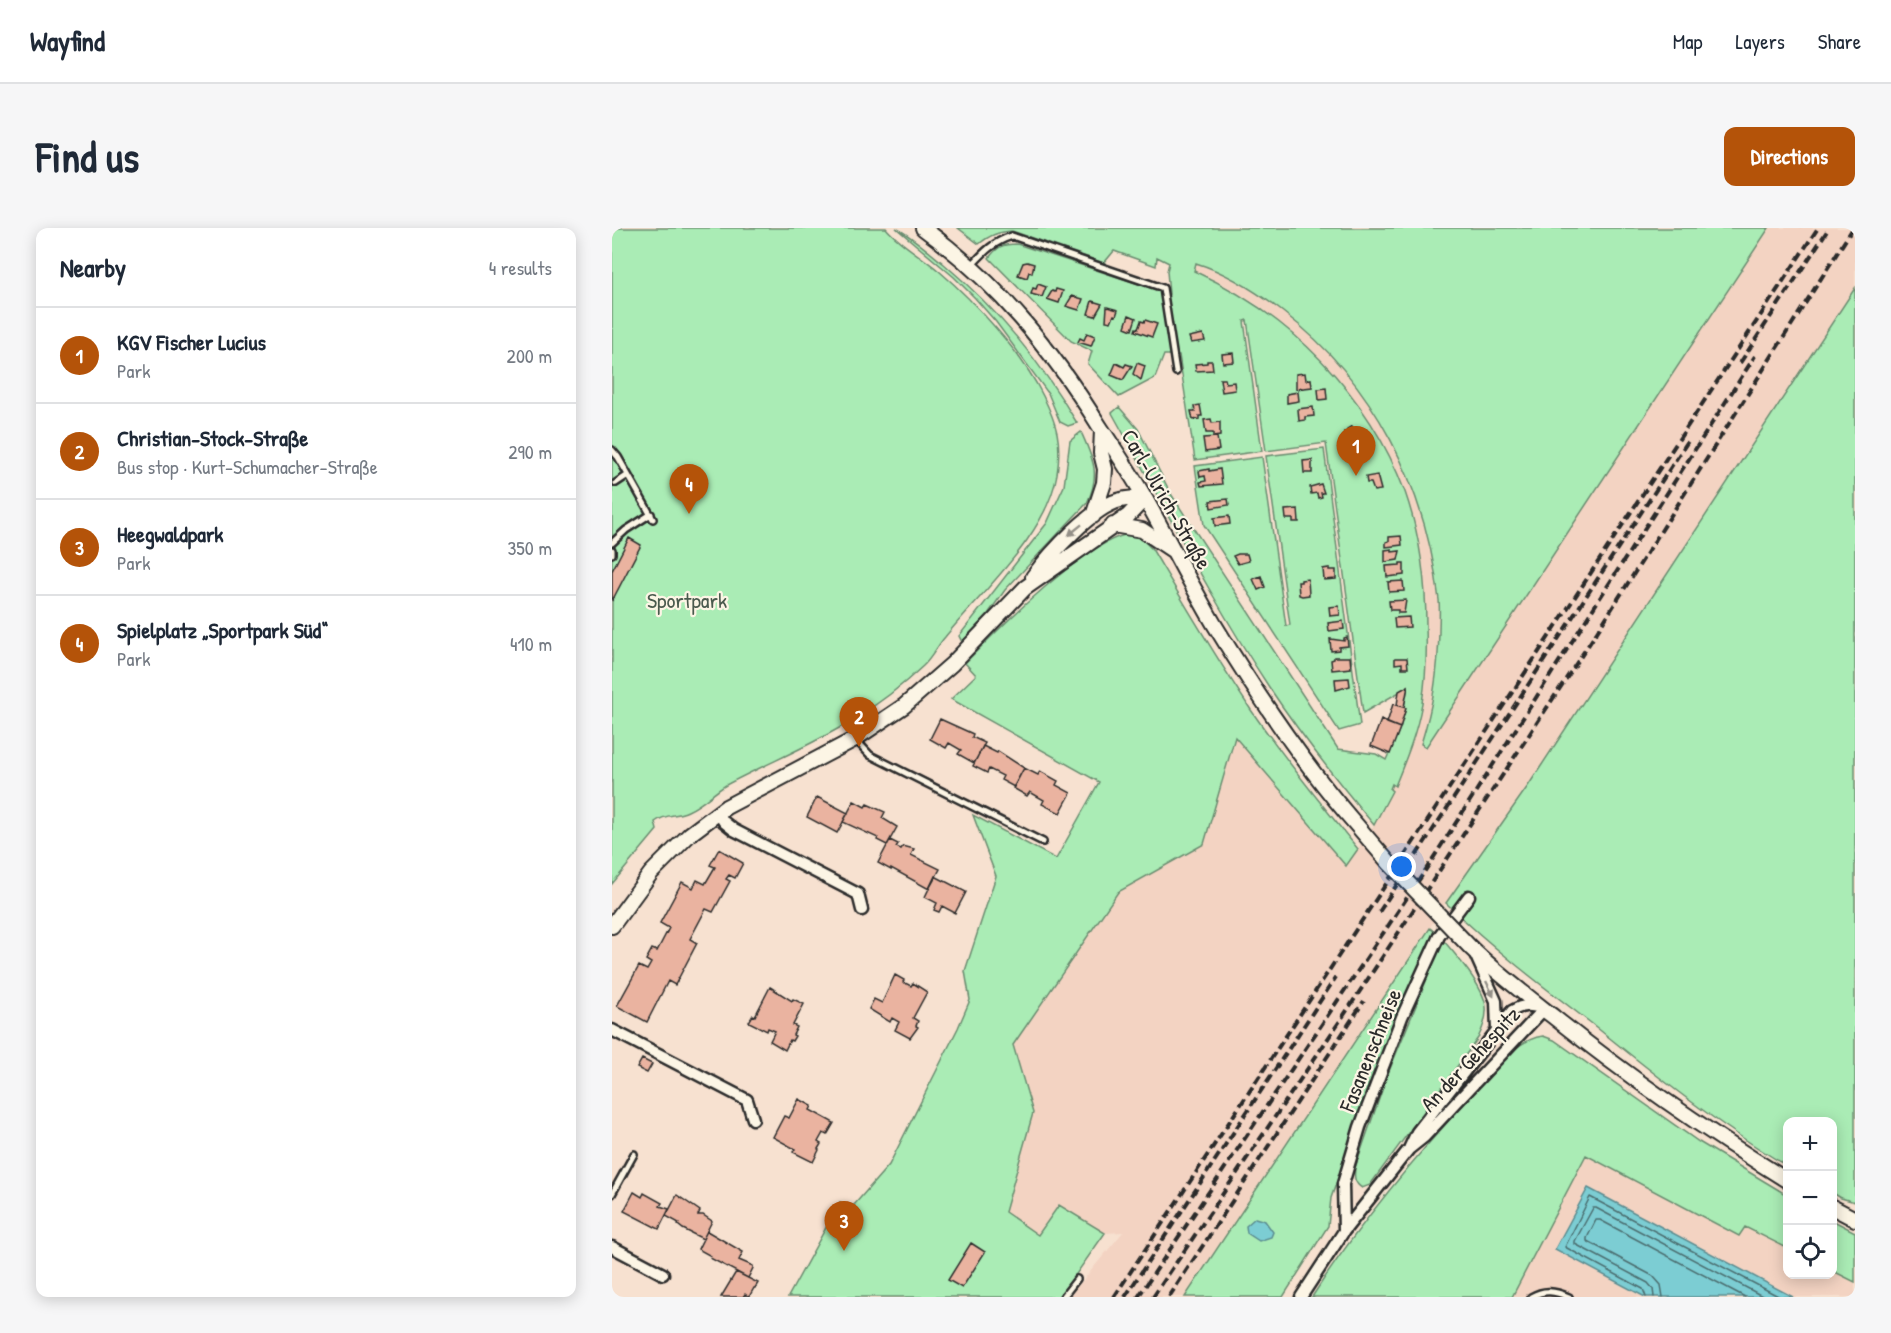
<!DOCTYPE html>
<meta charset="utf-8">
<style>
:root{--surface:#fff;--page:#f6f6f7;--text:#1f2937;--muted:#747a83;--line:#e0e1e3;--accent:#b45309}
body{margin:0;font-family:"Patrick Hand",sans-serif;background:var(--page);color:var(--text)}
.controls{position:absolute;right:18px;bottom:18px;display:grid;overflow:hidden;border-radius:12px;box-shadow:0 3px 15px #0003}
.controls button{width:54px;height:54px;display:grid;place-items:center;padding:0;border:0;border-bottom:2px solid var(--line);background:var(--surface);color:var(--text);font:30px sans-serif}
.you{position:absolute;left:790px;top:639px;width:21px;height:21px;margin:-15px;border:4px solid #fff;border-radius:50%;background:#1a73e8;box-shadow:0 0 0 9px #1a73e833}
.badge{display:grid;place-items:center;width:39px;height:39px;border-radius:50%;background:var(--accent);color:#fff;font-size:20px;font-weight:700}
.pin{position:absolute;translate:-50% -50px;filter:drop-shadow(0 2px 3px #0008)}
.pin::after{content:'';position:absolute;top:32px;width:21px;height:18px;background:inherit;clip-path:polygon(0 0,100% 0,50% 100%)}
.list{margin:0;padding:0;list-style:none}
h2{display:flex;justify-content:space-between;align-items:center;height:78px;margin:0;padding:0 24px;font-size:26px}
h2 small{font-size:20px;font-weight:400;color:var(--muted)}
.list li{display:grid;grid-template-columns:39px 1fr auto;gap:18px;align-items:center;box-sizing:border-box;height:96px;padding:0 24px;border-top:2px solid var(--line)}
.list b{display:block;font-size:22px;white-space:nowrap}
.list p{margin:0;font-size:20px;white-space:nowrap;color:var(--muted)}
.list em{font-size:20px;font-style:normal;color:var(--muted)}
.icon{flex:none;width:33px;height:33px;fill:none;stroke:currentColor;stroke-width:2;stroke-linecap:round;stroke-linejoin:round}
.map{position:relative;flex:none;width:1243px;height:1069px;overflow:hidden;border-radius:12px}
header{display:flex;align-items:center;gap:36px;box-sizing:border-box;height:84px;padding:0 30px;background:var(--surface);border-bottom:2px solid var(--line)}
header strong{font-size:28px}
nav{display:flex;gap:33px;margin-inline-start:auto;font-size:21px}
.intro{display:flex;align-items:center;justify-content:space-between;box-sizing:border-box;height:144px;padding:0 36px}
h1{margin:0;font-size:42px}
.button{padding:15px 27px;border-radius:12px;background:var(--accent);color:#fff;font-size:21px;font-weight:700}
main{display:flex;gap:36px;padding:0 36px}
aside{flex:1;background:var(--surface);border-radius:12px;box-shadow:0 3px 15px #0003}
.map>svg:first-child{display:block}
</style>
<header>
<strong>Wayfind</strong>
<nav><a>Map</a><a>Layers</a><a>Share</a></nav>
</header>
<div class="intro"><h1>Find us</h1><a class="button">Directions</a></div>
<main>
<aside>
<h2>Nearby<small>4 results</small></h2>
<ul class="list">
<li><span class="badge">1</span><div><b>KGV Fischer Lucius</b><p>Park</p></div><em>200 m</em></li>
<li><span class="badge">2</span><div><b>Christian-Stock-Straße</b><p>Bus stop · Kurt-Schumacher-Straße</p></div><em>290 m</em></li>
<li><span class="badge">3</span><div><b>Heegwaldpark</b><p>Park</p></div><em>350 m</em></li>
<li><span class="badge">4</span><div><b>Spielplatz „Sportpark Süd“</b><p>Park</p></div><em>410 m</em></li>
</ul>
</aside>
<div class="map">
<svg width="1243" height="1069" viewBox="0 0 1243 1069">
<rect width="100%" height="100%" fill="#f7e1d0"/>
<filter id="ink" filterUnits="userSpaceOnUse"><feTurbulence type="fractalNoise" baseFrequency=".0167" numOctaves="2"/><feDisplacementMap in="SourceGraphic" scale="12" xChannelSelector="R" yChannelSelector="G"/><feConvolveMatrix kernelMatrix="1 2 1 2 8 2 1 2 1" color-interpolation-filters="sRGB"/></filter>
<g filter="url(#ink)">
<path fill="#f3d3c2" d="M1157 0H1243V60L916 558 834 675 573 1069H457L511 1004 493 1005 447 977 426 1007 393 984 421 885 401 817 506 664 592 616 623 508 734 638 762 597 780 563 777 562 780 556 783 557 799 516 809 478 814 375 807 315 792 264 742 171 712 134 679 103 644 76 609 55 582 43 585 35 613 47 650 68 686 95 720 127 752 165 778 208 802 261 818 313 827 375 826 441 820 479 809 516 814 519Z
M974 927 1127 1008 1132 999 1175 1020 1176 1046H1220L1221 1043 1243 1054V1069H900Z"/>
<path fill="#aaecb5" stroke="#6a8c70" stroke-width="1.5" d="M0 0H274C288 17 310 28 327 43 362 73 411 126 431 168 445 196 450 214 445 246 435 307 370 363 333 409 325 418 320 430 311 438 289 459 265 477 239 493 199 518 155 535 114 557 101 565 90 577 76 583 64 589 55 585 43 594L45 602 0 656Z
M284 0C301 9 317 24 332 36 387 83 428 133 465 195L456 198 448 194 436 165 384 94 363 70 342 49Z
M346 0H1157L814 519 809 516C821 477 826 446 827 404 827 394 828 383 827 372 814 259 763 154 671 84 645 64 616 45 584 35L582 43C677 86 756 165 793 264 808 307 814 354 814 398 815 425 814 450 810 475 805 504 794 531 783 558L780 556 778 561 780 563 762 597C725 553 689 507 657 459 599 371 551 276 500 185L507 179 526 201 559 266 726 521 764 526 774 532 788 500 794 480 792 479 796 459 751 485 714 215 654 223 635 92 632 93 650 223 583 232 567 127H552L543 150 507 169 476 136 480 123 459 113 377 30C385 19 390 16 405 16L557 66 555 43 557 35 545 29 544 38 502 23 492 35 400 3C386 4 378 7 367 16Z
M1243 60V974L1229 970 1221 965 1220 894H1176L1175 938C1106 897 1042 846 979 795 929 757 879 719 834 675L916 558Z
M469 204C481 231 489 246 475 275L393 362 376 386 350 414 347 408 435 295 452 258 458 213Z
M712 221 748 497 727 503 592 297 583 238 650 229 674 398 678 397 654 228Z
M519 306 530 311 540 321C572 375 604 430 639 482 672 530 709 576 746 621L734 638 623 509 592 616 506 664 401 817 421 885 393 984 426 1007 447 977 493 1005 448 1069H176L228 974 235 977H242L277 937 346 800 358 772 353 743 384 648 361 587 444 631 487 554 339 471 364 447 353 435C383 404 478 309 519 306Z
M818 700 824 705 750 882 719 970 716 998 671 1069H573Z
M831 712C844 727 872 759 874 779 875 790 871 800 866 810L758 957 750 960C742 955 742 949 743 940L775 848Z
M931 808 942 812 1087 914 1175 967V1020L1133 999 1127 1008 974 927 900 1069H700C746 997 801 931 859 868 879 847 901 812 931 808Z
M1220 992 1243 1004V1054L1221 1043Z"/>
<path fill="#7bcdd3" stroke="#5b8c90" stroke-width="1.5" d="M976 960 1181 1069H1033L943 1021Z
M643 990 653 993 661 1004 659 1009 647 1013 635 1005 634 998Z"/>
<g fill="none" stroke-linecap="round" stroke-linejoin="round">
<path stroke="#4b6c6e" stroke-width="1.5" d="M1034 1069 1031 1061 953 1019 978 969 1168 1069
M1042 1069 1041 1061 1036 1055 963 1016V1013L981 980H984L1152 1069
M1051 1069 1049 1057 1041 1048 975 1013V1010L984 992H988L1133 1069"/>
</g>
<path fill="#eab3a0" stroke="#2b2b2b" stroke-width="1.5" d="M415 34 422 36 420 45 417 44 415 50 406 47 411 35Z
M426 56 434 59 430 69 419 66 421 60 424 61Z
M444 61 451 63 447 75 435 71 440 63 443 64Z
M460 68 471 71 467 82 454 78Z
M480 73 490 76 483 88 476 86Z
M495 79 506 82 504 88 502 87 499 94 494 93Z
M517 87 524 90 520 102 513 99Z
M533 92 545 96 540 109 523 103 524 100 526 101 529 93 532 94Z
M475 105 483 108 479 118 466 114 468 110 472 112Z
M591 106 593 113 579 115 577 109Z
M621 125 622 134 611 135 610 126Z
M595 133H600L601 142 584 143 583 136 595 135Z
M504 135 512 139 514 136 520 138 511 152 499 147Z
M525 135 533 138 529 152 521 146Z
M693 145 694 152 699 151 700 159 684 161V146Z
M608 151H613L614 155 622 154 623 162 610 164Z
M714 160 715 171 707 172 706 161Z
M686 164 687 173 675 175V166Z
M588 177 590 188H587V191L581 192 579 183H583L582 178Z
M701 179 702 188 693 189V192L687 193 686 181Z
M599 191 600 195 608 194V208L601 209V205H594L592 192Z
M740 198 745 207 746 214 733 213 732 204H736L735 201Z
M605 209 607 222 593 224 591 210Z
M750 215 755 223 742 227 739 218Z
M700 232V245H692L691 233Z
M597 241V243L608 241 610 256 589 258 588 254 594 253 593 248 588 249 587 243Z
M765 247 769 262 762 263 759 255H755L754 249Z
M709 256 712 265H709L710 269 706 270 705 265 699 266 698 259Z
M616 271 617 277 599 280 598 273Z
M686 281 687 294H681V291H674L673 282Z
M617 288 618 296 603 298 602 290Z
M789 308 790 317 774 319V314L777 313V309Z
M17 310 29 317 0 373V343Z
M780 321V324L788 323 786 332 773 334V322Z
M626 326H635L637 333 626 336 621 328Z
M788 335H792V347L775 349 774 338 788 337Z
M717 340V342H724V351L712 352 711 341Z
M649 348 653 359 646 362 641 351Z
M696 351 697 367 690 368 687 367 686 354H689V352Z
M791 353 792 363 777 364 776 354Z
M794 372 792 385H786V382H778L777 373Z
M727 378 728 387 718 388 717 379Z
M797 389 798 399 783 400 782 390Z
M731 393 732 401 717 403 716 395Z
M735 409 736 418 727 419V422L719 423 718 411 732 413V410Z
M722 429H738L739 440 720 442 719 432 722 431Z
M783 430H795L796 440H790V435L783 436Z
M737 450 738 458 724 462 723 451Z
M796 458 792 479 785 477 787 463Z
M781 476 794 480 788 500 775 495Z
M328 491 361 506 360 509 373 515 362 535 346 526 349 522 337 515 334 520 318 511Z
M769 492 788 500 778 526 759 518Z
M371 518 385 525 386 523 412 540 402 559 389 552 391 548 377 541 375 545 361 538Z
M412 540 426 547 428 543 446 553 444 557 459 565 448 585 430 576 432 572 418 564 415 568 401 560Z
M205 569 236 585 225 605 195 589Z
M242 573 253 579 255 576 273 584 270 590 285 599 275 617 265 612 266 610 231 594Z
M278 612 286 616 284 619 289 621 291 618 302 621 299 627 328 641 317 661 279 640V642L266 635Z
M107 621 131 635 123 650 117 647 114 651 118 653 101 684 94 681 78 711 85 715 63 757 56 753 35 794 5 778 27 738 35 742 39 735 34 732 40 721 45 723 57 700 48 695 70 654 81 660 85 652 93 656 103 639 98 637Z
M323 648 354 664 343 685 330 678 327 684 322 682 325 675 313 669Z
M283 747 292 752 291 754 299 758 301 755 315 764 301 790 306 793 304 798 306 799 298 810 283 802 287 794 280 790 278 794 257 781 262 771 270 775Z
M158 759 180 773 181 771 192 776 181 797 185 799 181 807 183 808 180 813 178 812 173 822 158 813 163 803 156 800 155 803 137 794 141 787 143 788Z
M30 831 40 836 35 845 25 840Z
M187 871 200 878 198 882 222 895 215 907 211 905 206 914 209 916 206 921 207 922 201 934 181 924 183 921 161 909 172 888 177 890Z
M22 964 30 969 32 965 50 975 48 978 57 981 47 1001 12 983Z
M65 967 88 983 86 987H91L100 993 91 1011 71 1001 66 997 67 995 54 988Z
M95 1003 131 1024 127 1032 141 1038V1040L136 1050 98 1030 99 1028 86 1021Z
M359 1015 373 1024 350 1060 336 1052Z
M124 1044 146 1055 143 1060H142L137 1069 133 1066 131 1069H109Z"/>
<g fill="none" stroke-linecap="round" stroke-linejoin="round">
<defs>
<path id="lane" d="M359 38C372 24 381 14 400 8L551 60 564 144
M0 222 6 229 41 291
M4 255 16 247
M0 315 14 302 39 286
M0 322V326
M244 512 258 527 431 614
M0 966 22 926
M451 1069 465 1051
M919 1069C932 1061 943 1063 957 1069"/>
<path id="street" d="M106 585 112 594 122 602 246 666 250 682
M863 726 884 773 885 802
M0 802 135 872 141 891
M732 1003 731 956 748 899 790 789 827 708 857 668
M0 1019 51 1046
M689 1069 732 1003 797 921 805 904 900 783C911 776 919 777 932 781L812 909 797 921"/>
<path id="secondary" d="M311 0C386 55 439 120 488 199 504 223 520 247 534 272 557 313 578 355 602 396 642 462 685 527 735 586
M481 288 492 255 493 241 489 225 490 202
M501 297 530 302 560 322
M421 349C438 326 481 278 509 272 517 270 525 270 533 270
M0 698 39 645 78 606 114 579 243 511 292 478 340 436 413 360 516 288 533 270
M859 720C885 745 915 768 943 790 1018 850 1095 903 1176 953
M1220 979 1243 991"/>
</defs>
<use href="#lane" stroke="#2b2b2b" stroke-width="10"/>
<use href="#street" stroke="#2b2b2b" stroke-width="15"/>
<use href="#secondary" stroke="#2b2b2b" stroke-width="18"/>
<use href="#lane" stroke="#fcf5e5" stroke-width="5"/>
<use href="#street" stroke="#fcf5e5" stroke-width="10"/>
<use href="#secondary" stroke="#fcf5e5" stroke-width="14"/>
<path stroke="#2b2b2b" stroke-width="4" stroke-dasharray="9 4.5" stroke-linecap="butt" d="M1128 135 1217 0
M767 684 1078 210
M502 1069 1206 0
M513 1069 724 749
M526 1069 811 646 1143 128
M541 1069 738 778 985 404 1241 0
M557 1069 752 773"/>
<defs>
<path id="secondary-bridge" d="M735 586 778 636 859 720"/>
</defs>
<use href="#secondary-bridge" stroke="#2b2b2b" stroke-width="18" stroke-linecap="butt"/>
<use href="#secondary-bridge" stroke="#fcf5e5" stroke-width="14"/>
</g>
<defs><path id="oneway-solid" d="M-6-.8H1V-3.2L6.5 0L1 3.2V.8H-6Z" transform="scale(1.5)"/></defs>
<g fill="#949088">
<use href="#oneway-solid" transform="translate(463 302) rotate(141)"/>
<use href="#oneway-solid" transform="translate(878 761) rotate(64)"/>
</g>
</g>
<g text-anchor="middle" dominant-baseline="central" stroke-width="4.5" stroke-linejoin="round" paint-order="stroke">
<g font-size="22" fill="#2b2b2b" stroke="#fcf5e5">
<text transform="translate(555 271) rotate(60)">Carl-Ulrich-Straße</text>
<text transform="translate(758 822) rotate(-68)">Fasanenschneise</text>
<text transform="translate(858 831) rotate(-47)">An der Gehespitz</text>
</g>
<g font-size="22" fill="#4b5b4e" stroke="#fcf5e5">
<text x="75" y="372">Sportpark</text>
</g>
</g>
</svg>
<div class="controls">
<button>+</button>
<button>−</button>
<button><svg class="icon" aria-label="locate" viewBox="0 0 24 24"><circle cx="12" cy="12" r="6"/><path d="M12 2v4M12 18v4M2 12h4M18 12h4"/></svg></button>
</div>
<div class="you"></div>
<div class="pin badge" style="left:744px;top:248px">1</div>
<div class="pin badge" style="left:247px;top:519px">2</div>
<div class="pin badge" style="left:232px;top:1023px">3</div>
<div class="pin badge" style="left:77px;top:286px">4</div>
</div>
</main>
